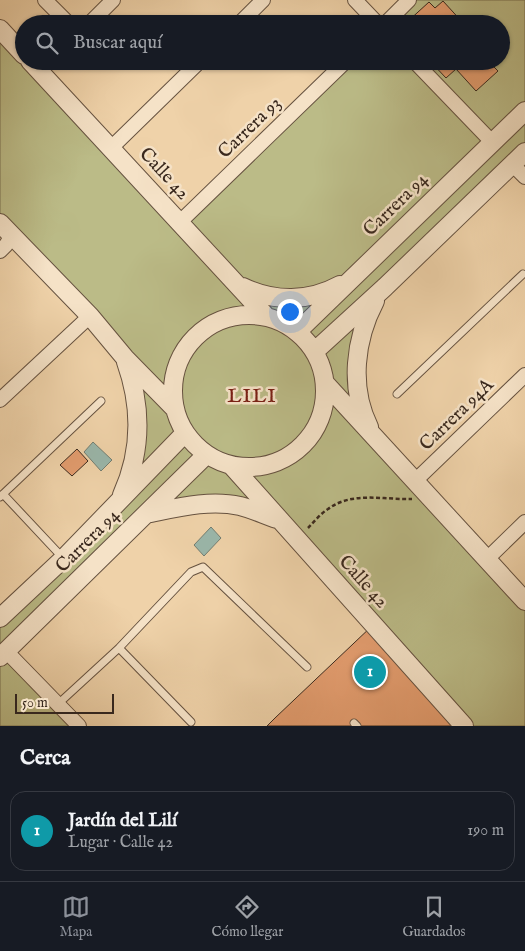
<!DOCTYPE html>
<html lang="es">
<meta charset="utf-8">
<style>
:root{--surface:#171b24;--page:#20242c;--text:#f1f3f6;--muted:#9ea1a6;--line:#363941;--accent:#8c9099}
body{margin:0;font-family:"IM FELL English",serif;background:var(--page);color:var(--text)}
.scale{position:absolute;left:15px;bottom:12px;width:99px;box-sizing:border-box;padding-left:5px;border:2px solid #39281d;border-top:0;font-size:14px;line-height:18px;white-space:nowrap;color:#39281d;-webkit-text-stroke:4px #f5e2c7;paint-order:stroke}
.you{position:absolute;left:289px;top:311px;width:18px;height:18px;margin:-12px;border:4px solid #fff;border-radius:50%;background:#1a73e8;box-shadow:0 0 0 8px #1a73e833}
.badge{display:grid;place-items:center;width:32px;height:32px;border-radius:50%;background:var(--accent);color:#fff;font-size:16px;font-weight:700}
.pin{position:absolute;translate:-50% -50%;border:2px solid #fff;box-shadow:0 1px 5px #0006}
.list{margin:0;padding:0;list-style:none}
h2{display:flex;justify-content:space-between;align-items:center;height:65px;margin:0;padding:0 20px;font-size:21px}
h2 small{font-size:16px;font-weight:400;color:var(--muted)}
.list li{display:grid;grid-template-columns:32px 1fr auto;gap:15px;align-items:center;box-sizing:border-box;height:80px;margin:0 10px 10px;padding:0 10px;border:1px solid var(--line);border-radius:15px}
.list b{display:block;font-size:19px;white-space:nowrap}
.list p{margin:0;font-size:16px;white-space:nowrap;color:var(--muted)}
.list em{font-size:16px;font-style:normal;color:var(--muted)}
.icon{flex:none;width:28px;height:28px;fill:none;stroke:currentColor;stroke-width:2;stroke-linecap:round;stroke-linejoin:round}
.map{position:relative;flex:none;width:525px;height:726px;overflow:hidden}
.search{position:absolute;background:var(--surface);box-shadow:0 1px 4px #0004;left:15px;right:15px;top:15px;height:55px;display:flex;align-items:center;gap:12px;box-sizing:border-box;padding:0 18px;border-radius:28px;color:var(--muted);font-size:19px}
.sheet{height:155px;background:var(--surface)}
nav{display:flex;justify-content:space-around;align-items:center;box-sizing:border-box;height:70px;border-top:1px solid var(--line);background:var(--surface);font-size:14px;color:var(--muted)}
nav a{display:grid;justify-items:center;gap:2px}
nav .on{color:var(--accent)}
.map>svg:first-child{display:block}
</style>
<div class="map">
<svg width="525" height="726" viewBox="0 0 525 726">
<rect width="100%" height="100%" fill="#efd2a9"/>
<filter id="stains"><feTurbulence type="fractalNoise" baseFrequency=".004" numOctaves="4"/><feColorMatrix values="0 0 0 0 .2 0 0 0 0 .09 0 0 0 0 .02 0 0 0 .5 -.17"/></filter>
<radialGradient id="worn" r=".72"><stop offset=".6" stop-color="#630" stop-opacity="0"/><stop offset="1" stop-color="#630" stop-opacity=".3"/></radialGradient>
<path fill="#bbbb87" stroke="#7a7252" d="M409 0H525V152L385 287 361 336 368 425 525 601V726H464L279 520 240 506 146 514 6 651 79 726H0V618L117 504 135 457 125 358 0 223V29L180 222 346 61H501V24H385Z"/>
<path fill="#9ab7ab" stroke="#737e72" d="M93 442 112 460 101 471 84 452Z
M211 527 221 538 204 556 194 545Z"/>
<path fill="#e49d6f" stroke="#39281d" d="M443 1 464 24 406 23 429 2 435 8Z
M430 61H488L498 71 476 91 456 69 446 78Z
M77 449 88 461 72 476 60 465Z
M373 625 464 726H267L275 718Z"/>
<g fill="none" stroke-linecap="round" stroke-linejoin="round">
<defs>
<path id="service" d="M397 394 523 274
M3 494 63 558
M0 497 101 401
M119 648 191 722
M58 704 119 648 191 572 203 567 307 667
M354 723 357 726"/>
<path id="minor" d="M45 0 69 24
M355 0 378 24
M89 24 113 0
M239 24 263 0
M385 24 409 0
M414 61 492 142
M39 71 50 61
M111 148 200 61
M512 164 525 177
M180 222 346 61
M0 251 6 245 12 235
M0 400 90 316
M415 481 525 375
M487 559 525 522
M6 651 79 726"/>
<path id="tertiary" d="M0 29 24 55
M30 61 266 316
M0 223 90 316 125 358 175 409
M243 287C274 302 309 302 340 285
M173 391a76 76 0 1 1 152 0a76 76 0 1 1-152 0Z
M298 331 525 111
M315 351 385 287 525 152
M325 383 525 601
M369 427C349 387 355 339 375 301
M231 465 464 726
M122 495C142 451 142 407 126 362
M146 514C176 508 209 499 240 506 252 509 265 515 277 519
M0 618 64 558 185 433
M0 657 206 455"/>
</defs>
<use href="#service" stroke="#665240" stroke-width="9"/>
<use href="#minor" stroke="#665240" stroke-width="16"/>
<use href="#tertiary" stroke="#665240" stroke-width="20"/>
<path stroke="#39281d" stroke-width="2.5" stroke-dasharray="4 2.5" stroke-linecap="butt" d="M308 528C314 522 320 514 328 509 352 491 384 500 412 499"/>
<use href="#service" stroke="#f5e2c7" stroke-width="7"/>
<use href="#minor" stroke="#f5e2c7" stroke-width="14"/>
<use href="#tertiary" stroke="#f5e2c7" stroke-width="18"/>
</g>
<g text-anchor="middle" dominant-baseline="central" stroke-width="5" stroke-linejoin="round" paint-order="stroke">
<g font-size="19" fill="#39281d" stroke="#f5e2c7">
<text transform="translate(250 128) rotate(-44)">Carrera 93</text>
<text transform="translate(164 174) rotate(47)">Calle 42</text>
<text transform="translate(396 205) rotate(-44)">Carrera 94</text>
<text transform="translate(457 415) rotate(-44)">Carrera 94A</text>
<text transform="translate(88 541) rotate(-45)">Carrera 94</text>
<text transform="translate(363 582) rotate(48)">Calle 42</text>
</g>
<g font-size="20" letter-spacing="1" fill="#7a1f14" stroke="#f5e2c7">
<text x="252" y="396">LILI</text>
</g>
</g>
<rect width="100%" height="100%" filter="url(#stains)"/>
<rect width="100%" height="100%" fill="url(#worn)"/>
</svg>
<div class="scale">50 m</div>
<div class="you"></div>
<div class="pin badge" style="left:370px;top:672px;background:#0f9aa8">1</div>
<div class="search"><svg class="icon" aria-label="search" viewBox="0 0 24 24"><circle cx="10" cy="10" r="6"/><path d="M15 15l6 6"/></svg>Buscar aquí</div>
</div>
<section class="sheet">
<h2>Cerca<small></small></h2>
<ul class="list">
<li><span class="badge" style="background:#0f9aa8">1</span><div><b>Jardín del Lilí</b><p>Lugar · Calle 42</p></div><em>190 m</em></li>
</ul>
</section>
<nav>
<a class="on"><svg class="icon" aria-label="map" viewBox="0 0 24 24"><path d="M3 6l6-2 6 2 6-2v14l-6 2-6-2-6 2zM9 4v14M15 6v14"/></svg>Mapa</a>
<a><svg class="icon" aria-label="directions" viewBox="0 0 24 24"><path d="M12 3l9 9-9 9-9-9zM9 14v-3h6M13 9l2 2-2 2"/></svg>Cómo llegar</a>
<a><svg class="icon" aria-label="saved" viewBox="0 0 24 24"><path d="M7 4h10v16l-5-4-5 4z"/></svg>Guardados</a>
</nav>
